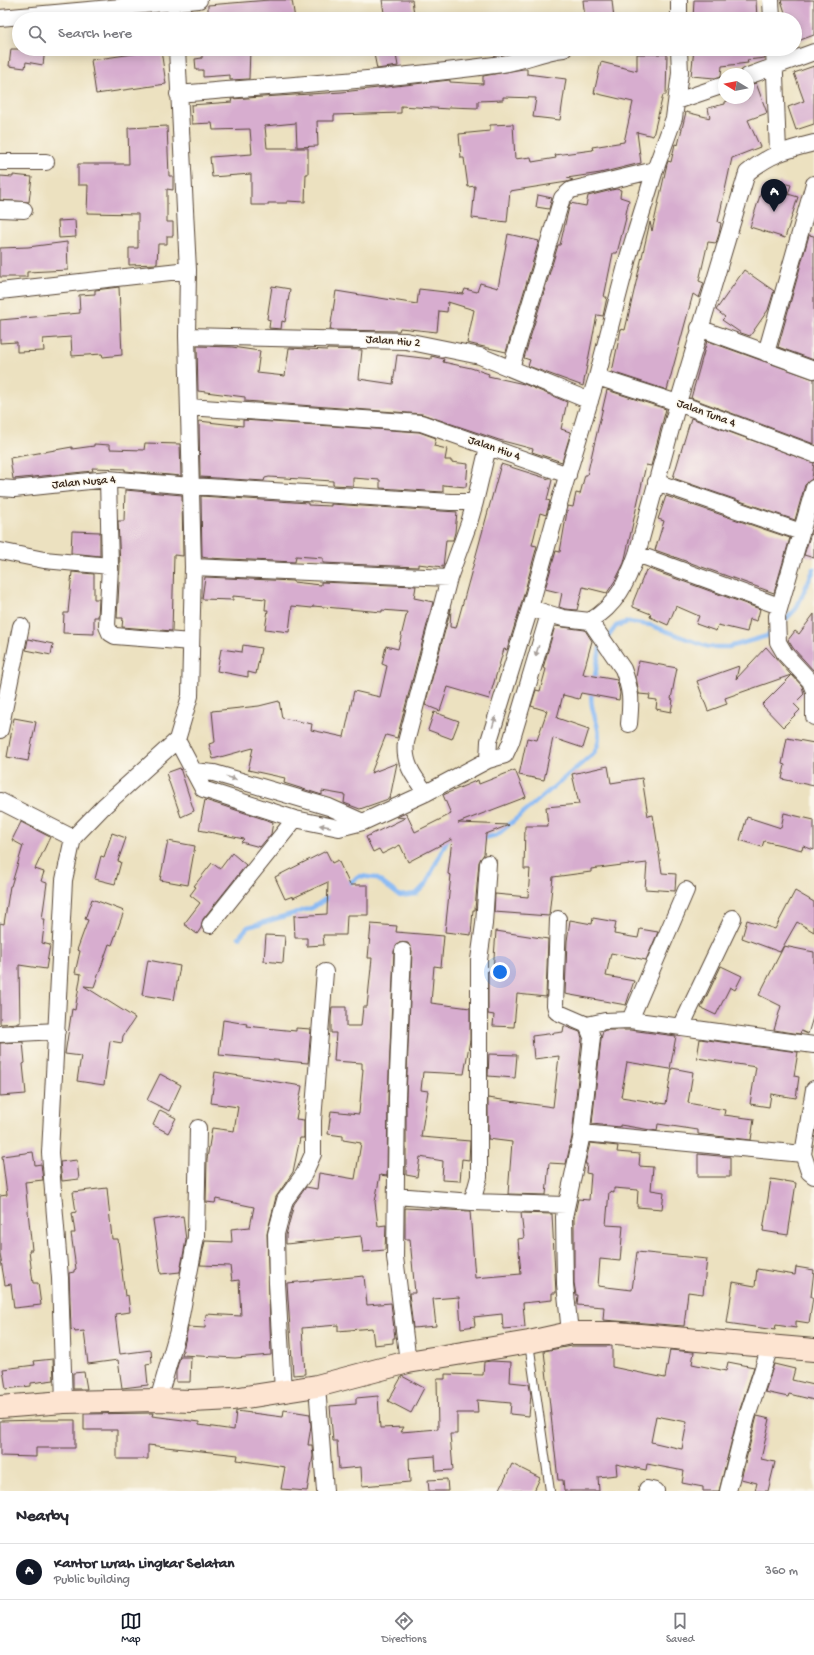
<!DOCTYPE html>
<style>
:root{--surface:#fff;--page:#f7f7f7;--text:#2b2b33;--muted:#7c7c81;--line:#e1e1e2;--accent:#111827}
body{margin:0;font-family:"Gochi Hand",sans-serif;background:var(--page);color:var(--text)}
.compass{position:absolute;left:718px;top:68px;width:36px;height:36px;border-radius:50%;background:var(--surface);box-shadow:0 2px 10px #0003;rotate:280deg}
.you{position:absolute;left:500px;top:972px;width:14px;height:14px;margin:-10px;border:3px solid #fff;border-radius:50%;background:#1a73e8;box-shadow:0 0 0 6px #1a73e833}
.badge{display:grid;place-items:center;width:26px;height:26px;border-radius:50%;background:var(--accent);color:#fff;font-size:13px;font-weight:700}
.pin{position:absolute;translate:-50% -33px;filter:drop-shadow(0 1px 2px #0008)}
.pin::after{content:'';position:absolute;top:21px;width:14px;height:12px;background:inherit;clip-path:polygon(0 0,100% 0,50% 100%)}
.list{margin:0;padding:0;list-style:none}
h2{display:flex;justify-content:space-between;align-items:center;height:52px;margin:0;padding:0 16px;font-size:17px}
h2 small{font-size:13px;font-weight:400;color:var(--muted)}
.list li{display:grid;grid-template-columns:26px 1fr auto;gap:12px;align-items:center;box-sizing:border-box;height:56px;padding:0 16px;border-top:1px solid var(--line)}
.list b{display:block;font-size:15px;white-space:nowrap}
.list p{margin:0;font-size:13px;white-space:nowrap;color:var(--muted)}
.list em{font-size:13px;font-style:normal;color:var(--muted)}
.icon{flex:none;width:22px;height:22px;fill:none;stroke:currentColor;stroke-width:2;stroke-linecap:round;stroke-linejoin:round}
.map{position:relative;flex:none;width:814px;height:1491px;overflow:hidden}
.search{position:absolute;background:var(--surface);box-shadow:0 2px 10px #0003;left:12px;right:12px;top:12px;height:44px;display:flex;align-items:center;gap:10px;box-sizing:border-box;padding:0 14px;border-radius:22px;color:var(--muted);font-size:15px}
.sheet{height:108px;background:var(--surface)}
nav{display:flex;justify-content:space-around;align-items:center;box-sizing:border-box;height:56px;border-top:1px solid var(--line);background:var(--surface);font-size:11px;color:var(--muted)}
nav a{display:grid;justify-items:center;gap:2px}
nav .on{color:var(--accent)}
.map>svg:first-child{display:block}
</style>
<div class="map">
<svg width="814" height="1491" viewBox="0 0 814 1491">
<rect width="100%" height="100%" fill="#fbf7ec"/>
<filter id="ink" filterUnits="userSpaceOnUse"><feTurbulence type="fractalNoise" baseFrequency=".025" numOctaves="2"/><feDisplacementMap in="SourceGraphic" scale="8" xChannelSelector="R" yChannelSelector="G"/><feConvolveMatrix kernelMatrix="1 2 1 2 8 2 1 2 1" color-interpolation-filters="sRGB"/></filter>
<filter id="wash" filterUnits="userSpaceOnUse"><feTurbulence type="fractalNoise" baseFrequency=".012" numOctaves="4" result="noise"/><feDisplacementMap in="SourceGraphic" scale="16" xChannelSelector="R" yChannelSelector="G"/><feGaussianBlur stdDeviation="0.9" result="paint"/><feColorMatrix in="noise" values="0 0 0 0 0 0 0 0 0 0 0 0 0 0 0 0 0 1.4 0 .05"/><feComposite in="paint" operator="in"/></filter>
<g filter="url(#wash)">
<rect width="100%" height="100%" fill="#ece1c0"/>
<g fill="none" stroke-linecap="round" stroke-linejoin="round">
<path stroke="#88b9f4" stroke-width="4.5" d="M782 623 796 609 814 569
M594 681 600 648 616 626 628 622 650 625 708 647H729L767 636 773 631
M480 839 497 835 594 753C608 731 587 714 592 690
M345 886 360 876 376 878 400 896 416 894 426 884 446 842 449 838
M239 937 248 927 312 908 332 895"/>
</g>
<g id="blocks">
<path fill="#d7adcf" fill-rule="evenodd" d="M269 0H292L295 19H208V5Z
M382 0H412L414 14 385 19Z
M583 0H612L614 19H585Z
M694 0H756L757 19H693Z
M781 0H814V35L795 42V19H787Z
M11 49H45L43 65 26 62 25 68 9 66Z
M202 49H250L249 79 230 80V75L203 77V70H196L195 59 202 58Z
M373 49H395L398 66 377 69Z
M694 49 732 52V49H765V58L747 60 748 63 722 66 721 76 715 78 691 76Z
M161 50 166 84 96 94 91 60Z
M637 54H667L666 95H663L653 136 637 132 641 163 600 173 567 178 573 180 567 182 510 191 507 222 472 218 475 186 468 187 464 158H461L459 134 490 131V125L513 124 515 159 531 157 532 162 556 158 555 155 593 150 592 147 624 142 633 102 594 93 601 62 637 71Z
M814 66V124L796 130 788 107 804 101 794 73Z
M523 69H527V74L566 79 560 120 533 117 536 98 503 97V100L478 101V108L449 107V109L401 106V113L334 115V121H317L318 146 297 147 296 123 265 126 267 148H308V174H306L305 202 287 201V203H268V205H251V174L212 177 210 157 252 154 250 129 213 130 212 123 192 124 191 105 232 102 231 99 342 92 450 80V82L483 84V76Z
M756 83 767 113 748 120 760 147 732 158 718 222 721 223 719 234 716 243 708 242 699 281 704 283 699 298 693 294 667 390 612 372 621 329 625 330 650 222 652 231 667 164 668 161 671 162 675 144 678 145 686 112 710 118 708 108 725 104V102L734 98H748V85Z
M167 126 169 176H173V190L167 189V222H173V236H167V244H158L157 264 129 265V248H138V214L87 213 88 185H78V164H129L128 128Z
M13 175 32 177 29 202 0 200V176L13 177Z
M779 182 791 185 788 194 798 197 785 238 750 227 763 186 776 190Z
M616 189 621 190 620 197 629 200 625 218H626L617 253H613L604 297H607L603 316 597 315 583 386 528 366 530 360 524 358 558 245H560L570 203 586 206 588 196Z
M538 195 552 198 549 209 536 207Z
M75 220 76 237 59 238 58 221Z
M508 234 539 241 506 352 467 343 474 310 448 302 447 312 439 311 437 332 400 328 399 331 330 330 336 291 417 304 419 289 463 294 465 289 477 292 480 283 498 288Z
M809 235 814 236V360L778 347Z
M67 242 68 270 27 272V277H0V248L28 247Z
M744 270 774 291 768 310 750 336 741 333 722 320 725 317 716 310Z
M272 286 290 289 285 322 282 321 281 329 269 328 270 320 267 319Z
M119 287 122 355 103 357 102 354 72 356 71 337 43 339 44 351 17 352V342L0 343V320L80 313 79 295 95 294V290Z
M707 341 814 379V444L691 398Z
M197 346 232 347 260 351 257 373 285 376 289 348 327 350V349L362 350 359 379 393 384 397 355 431 359V356L444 359 443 362 471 368 489 374 488 376 524 384 567 402 561 429 570 432V435L562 462 532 452 533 449 499 440 422 414 245 401V397L198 391Z
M607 390 666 409 651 466 646 465 624 563 616 579 607 593 583 587 577 610 565 609 559 607 562 593 545 589 556 551 560 552 568 506 573 507 576 493 580 494 585 475H587Z
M691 418 814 463 812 479 805 485 795 520 673 478Z
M243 420 419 432 436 438 434 446 447 449 445 460H451V462L468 464 466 487 443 485V492L380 488V480L353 478V486L333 485V481L269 477 265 478 264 481 200 477 199 421 243 426Z
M145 443 180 444 181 476 125 471V469L92 468 93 471 13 479 10 458 72 447V449L94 446V444L110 445V449L144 450Z
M501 464 552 480 547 500 550 501 546 515 540 513 532 545 537 546 521 605 507 650 504 649 489 699 448 687 440 711 425 705 451 608 450 627 456 628Z
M125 490 182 495 183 556 174 555 172 631 122 627 123 618H117L120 566 118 521H124Z
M201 496 308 503V505L331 506V504L457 512 455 532 453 540H446L443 567 418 564V567L323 563V558L296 556 295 562 207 558 202 557Z
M666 496 790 538 774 593 655 550 664 521 658 519Z
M812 530 814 531V558L804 555Z
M72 531 100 532V556L71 553Z
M649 569 760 609 757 621 750 619 747 632 718 625 716 631 696 624 699 616 676 606 668 625 650 617 651 614 633 607V602L646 570 648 571Z
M72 572 94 574V599H99L98 617H94V634L63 633 64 613H68Z
M205 577 293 581V582L321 585V582L416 586 414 598 433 602 397 738 386 735 371 773 397 763 390 798H391L360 809 344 803 345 795 322 791V795L284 783 285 778 248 770 253 748 213 759 209 744 215 742 212 711 259 706 279 701 282 718 312 724 311 730 344 737 354 691 380 697 387 666 382 664 386 646 398 649 407 612 382 610V612L313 606 312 608 292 606 289 632 265 629 268 610H265L266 599 233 596V600L202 599Z
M814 614V671L793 648 788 640 795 631 799 634Z
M555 626 585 630 592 641 583 674 617 680 620 693 619 700 581 693 579 699 563 695 557 718 589 729 583 748 553 738 544 780 519 775 527 738 537 740 547 711 531 706 536 690 540 691 546 669 543 668Z
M28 639 53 644 51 655 26 650Z
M243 645 261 648 256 674 248 672V677L217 671 221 649 242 652Z
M766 647 791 675 725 698 727 704 708 711 697 681 739 666 736 679Z
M639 661 677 668 671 699 673 700 671 712 656 709 657 700 649 699 650 695 639 694 636 677Z
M792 675 802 686 804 694 794 704 800 710 783 727 762 705Z
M434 712 459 721 452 739 428 730Z
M14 718 36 722 28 761 7 757Z
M787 738 814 743V786L782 779 785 765 782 764Z
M608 766 611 783 642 778 648 816 653 815 662 873 676 874 675 891 645 889 647 863 630 865V864L591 869V872L553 877 549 916 494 912 495 894 528 897 530 869H524L525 826H548L546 807 579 804 572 774Z
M180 768 194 811 181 817 166 773Z
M515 770 526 797 458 823 509 825 486 834 484 854 479 862 475 910H473L471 935 445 932 451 875 448 874 452 839 408 862 400 845 382 854 379 849 373 852 366 837 405 818 397 817 406 813 415 832 451 814 443 795 478 780 479 784Z
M205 800 273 822 271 834 260 847 241 842 244 839 199 830Z
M784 813 814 820V850L803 846 802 850 764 841 762 847 740 840 747 817 781 828Z
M21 822 50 837 35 869 44 872 41 881 47 883 42 919H45L42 943 50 945 46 969 19 965 20 1023 0 1024V923L4 924 10 886H11L23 846 12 840Z
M112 833 126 838 118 861 121 862 115 884 95 879 101 856 104 857Z
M168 841 195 846 188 885 160 880Z
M326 851 332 863 338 860 350 885H368V915H347L346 935H323L324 945 307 946V938H295L294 916 327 914 328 882 293 898V896L285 899 275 877Z
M232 853 246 865 203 919 201 928 197 934 184 924 200 903 190 895 196 887 194 886 212 863 220 869Z
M795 891 814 902V932L797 922 780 952 742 938 747 920 775 929Z
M92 899 124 911 112 945 109 944 94 987 84 986 135 1018 123 1036 122 1043 110 1041 104 1085 77 1081 81 1056 65 1054 72 1009 75 1010 81 974 75 973 80 951 77 950 88 920 85 919Z
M593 918 616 922 614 934 638 938 640 929 658 932 646 960 611 953 606 976 634 981 626 1005 565 994 567 941 570 920 592 924Z
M371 924 397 926 396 932 444 936 441 967 434 966 431 1003 470 1008V1040L464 1074 423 1072 421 1090 428 1091 421 1137 470 1141 469 1160 462 1159 460 1181 442 1180 443 1161 420 1157 417 1177 406 1175V1097L412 951 408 943 399 942 394 951 388 1097 387 1176 380 1175 375 1202 378 1226 386 1225 385 1250 363 1252 361 1236 286 1244V1235L294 1204 306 1187 317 1189 319 1173 355 1179 361 1143 343 1140V1136L328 1134 331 1111 359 1114 363 1069H362V1063L334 1061 336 1033H331V1018L332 1007H346V1026H361L363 1007H367L372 958H368Z
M496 931 548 939 546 997 517 994 514 1027 493 1026 494 1015 488 1014V971H493Z
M266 935 285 936 283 963 264 961Z
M784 946 814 952V1014L808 1034 801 1031 800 1034 774 1030 781 1006 759 995Z
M148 960 180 966 174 1000 142 995Z
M721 966 742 976 735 990 730 987 716 1015 701 1008Z
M223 1020 247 1024 246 1026 296 1031V1028L311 1029 308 1063 219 1055Z
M564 1026 580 1032 582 1038 572 1137 566 1164 549 1163 546 1195 508 1194 512 1142 488 1139V1098L553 1107 559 1056 534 1059 532 1036 563 1032Z
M606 1030H630L676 1036 670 1069 627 1062 621 1097 666 1104 672 1068 693 1072 688 1103 725 1110 724 1115 754 1119 751 1140 698 1134V1130L658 1124 657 1131 620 1125V1127L592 1124 601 1039 603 1031Z
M700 1039 798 1052 794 1076 799 1077 796 1098 771 1094 769 1107 750 1104 756 1067 697 1058Z
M23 1042 25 1063 23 1064 26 1094 0 1096V1043Z
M489 1054 517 1055 515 1078 488 1076Z
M215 1072 302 1086 296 1119 304 1120V1138H300L293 1172 276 1197 267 1234 271 1355 235 1358 182 1355 188 1327 205 1328 206 1314 241 1316 239 1280 232 1281 230 1266 200 1265 205 1241 232 1242 231 1229 250 1227 254 1207 216 1199 215 1203 206 1202 207 1159 212 1128 234 1131 238 1107 211 1103Z
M160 1074 181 1085 169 1111 147 1100Z
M160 1110 176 1118 168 1133 153 1125Z
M590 1143 618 1146 617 1152 640 1154 639 1166 653 1167 651 1190 664 1192 662 1209 637 1207 638 1190 614 1188V1193L609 1192 606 1225 623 1226 620 1261 600 1259 598 1286 632 1290 637 1252 707 1259 703 1294 688 1292 684 1326 603 1320 604 1307 577 1305 578 1295H576L574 1283V1218L578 1199 589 1200 591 1174 586 1173 587 1164H585Z
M33 1152 35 1165 41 1164 43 1180 25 1182 32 1250H29L33 1283H38L41 1305 14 1308 11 1284 5 1285 0 1254V1196L7 1195 2 1156Z
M698 1154 730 1157V1177H698Z
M77 1160 79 1179 62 1181 60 1162Z
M771 1179 796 1183 788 1235 763 1231Z
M107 1188 112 1239H118L125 1296 128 1295 130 1312 115 1314 120 1354 151 1350 152 1363 146 1364 148 1385 122 1388 118 1360 88 1364 84 1331 75 1332 74 1329 71 1330 69 1273 74 1272V1270L76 1269 71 1233H75L72 1213 76 1212 73 1192Z
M405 1208 470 1211 475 1278 521 1274 518 1239 524 1238 521 1213 552 1214 556 1293H552V1300L523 1303 525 1327 503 1329 502 1314 474 1317 475 1326 461 1328 459 1297 433 1299 436 1326 413 1328 409 1293H415L410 1239H405Z
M183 1216 186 1240 180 1272 161 1274 153 1220Z
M796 1267 814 1270 811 1297H813L809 1323 796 1321V1328L776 1325 775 1330 727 1323 733 1282 755 1286 757 1269 795 1275Z
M364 1276 367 1305 391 1303 395 1338H393V1343L374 1345 372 1328 338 1331V1325L302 1328 305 1374 293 1375 287 1283Z
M571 1346H612V1367L665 1378 670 1350 694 1352 692 1364 726 1371 728 1362 754 1367 738 1415 719 1491H703V1487L682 1483 684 1471 647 1464 646 1470 616 1464 617 1475 598 1477 599 1491H564L563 1480H558L544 1351ZM656 1416 687 1422 682 1449 651 1442Z
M180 1357H191L190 1382H176V1371Z
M53 1359 54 1380 31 1383V1386L6 1389 3 1369 35 1365 34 1361Z
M491 1361 511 1362 510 1382 529 1384 531 1395 529 1416 510 1414 511 1403 477 1400 478 1413H457V1434H450L453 1470 436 1471 435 1456 409 1458 410 1482 362 1486 361 1467 339 1469 337 1441H333L330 1406 356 1404V1398L378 1396 380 1428 404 1427 401 1432 438 1429 437 1379H445V1374L483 1375 484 1362Z
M774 1364 795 1369 792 1380 814 1385V1400L789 1394 788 1397 765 1392Z
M84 1372 87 1389H73V1373Z
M402 1376 424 1388 411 1413 388 1401Z
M284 1410 310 1414 311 1426 308 1445H312L313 1456 307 1491 281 1489 285 1467 237 1460 238 1455 148 1445V1459H117V1430H84V1414L153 1413 152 1416 199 1422V1425L234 1430 236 1411 283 1417Z
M757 1416 770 1419 761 1459 775 1462 768 1491H755L757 1483 741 1479Z
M42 1420H75V1448H36V1457L0 1456V1421Z
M512 1464 540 1478 534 1491H499Z
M447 1479 448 1491H429L428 1480Z"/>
</g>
</g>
<g filter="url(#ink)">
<use href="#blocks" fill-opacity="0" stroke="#564536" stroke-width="1"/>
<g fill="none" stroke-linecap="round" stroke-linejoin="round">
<defs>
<path id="lane" d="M529 1343 550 1491"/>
<path id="street" d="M175 0 176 19
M771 0 772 19
M0 18 199 0
M679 19V0
M774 49 778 152
M748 76 814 52
M178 94C286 85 395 79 502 64 523 61 543 51 564 49
M677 101 724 85
M0 162H46
M0 209 24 210
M0 291 188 270
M699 328 814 370
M187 336 406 341 480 356 590 401
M766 353 814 184
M511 368 562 198 571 190 655 170
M597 377 678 403 814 454
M189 407 421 423 568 475
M108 479 110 566 107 626 110 633 115 636 191 642
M656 482 801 532
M0 488 14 489 108 479 191 486 451 502H475L469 523 449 578 406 742C403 763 414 777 426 793
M814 488 777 616 778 642 785 654 810 681 814 691V717
M475 502 488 447
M0 551 44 560 110 566
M637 554 779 606
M193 567 449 578
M530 608 563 618 590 621C617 605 627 582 637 554L678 403 747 173C770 154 786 150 814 143
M590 621 623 669C632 693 631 700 629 724
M0 730 21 626
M177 740 203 789 295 819 339 828 363 822 426 793 488 760 505 755 511 742 549 614
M488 760 489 741 530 608 560 500 597 377 629 254 655 170 674 118 680 73 679 49
M193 771 214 773 329 807 363 822
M0 801 73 838
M558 919 555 1005 557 1012 587 1025 592 1037 581 1139 564 1217 565 1284 570 1333
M210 925 295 819
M403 951 397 1097 395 1257 408 1362
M630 1020 686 890
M587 1025 605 1021 630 1020 814 1045
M681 1027 733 918
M0 1034 57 1031
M814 1089 803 1154 809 1172 814 1176
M582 1133 803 1154
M396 1196 472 1202 479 1177V960L484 924 488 863
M472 1202 566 1205
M317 1386 325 1491
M283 1392 277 1283 276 1234 285 1200 304 1174 313 1154V1120L325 972
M158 1400 178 1331 196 1237 198 1128
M64 1402 60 1278 50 1153 64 880 73 838 103 807 177 740 190 696 193 567 187 336 188 270 177 49
M647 1489 656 1491
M728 1491 747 1417 770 1347"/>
<path id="secondary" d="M0 1407 64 1402 158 1400 192 1401 233 1399 317 1386 408 1362 529 1342 570 1333H616L814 1350"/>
</defs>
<use href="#lane" stroke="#564536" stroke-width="10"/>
<use href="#street" stroke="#564536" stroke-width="18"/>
<use href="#secondary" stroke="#564536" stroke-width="24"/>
<use href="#lane" stroke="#fff" stroke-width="8"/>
<use href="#street" stroke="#fff" stroke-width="16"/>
<use href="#secondary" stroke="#fde4d1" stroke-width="22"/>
</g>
<defs><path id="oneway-solid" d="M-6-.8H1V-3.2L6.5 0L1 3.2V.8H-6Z"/></defs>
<g fill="#a79f9a">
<use href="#oneway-solid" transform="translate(537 651) rotate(107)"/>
<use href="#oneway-solid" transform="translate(494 722) rotate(-73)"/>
<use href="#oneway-solid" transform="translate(231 778) rotate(17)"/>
<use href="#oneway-solid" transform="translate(325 826) rotate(-171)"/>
</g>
</g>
<g text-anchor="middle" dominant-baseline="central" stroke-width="3" stroke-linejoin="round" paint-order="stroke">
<g font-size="12" fill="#3b2a1e" stroke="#fbf7ec">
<text transform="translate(393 342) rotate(4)">Jalan Hiu 2</text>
<text transform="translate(706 414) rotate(20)">Jalan Tuna 4</text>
<text transform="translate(494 449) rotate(19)">Jalan Hiu 4</text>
<text transform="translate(84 483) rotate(-5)">Jalan Nusa 4</text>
</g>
</g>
</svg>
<svg class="compass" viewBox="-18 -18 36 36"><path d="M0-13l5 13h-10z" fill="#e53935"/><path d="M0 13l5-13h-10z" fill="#7c7c81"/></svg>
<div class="you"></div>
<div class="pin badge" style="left:774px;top:212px">A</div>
<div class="search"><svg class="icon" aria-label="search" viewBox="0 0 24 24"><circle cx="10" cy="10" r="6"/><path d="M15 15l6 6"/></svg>Search here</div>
</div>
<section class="sheet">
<h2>Nearby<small></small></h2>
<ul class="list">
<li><span class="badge">A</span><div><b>Kantor Lurah Lingkar Selatan</b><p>Public building</p></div><em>360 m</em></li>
</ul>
</section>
<nav>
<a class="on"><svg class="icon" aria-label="map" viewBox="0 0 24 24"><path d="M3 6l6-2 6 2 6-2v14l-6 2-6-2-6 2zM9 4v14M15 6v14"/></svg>Map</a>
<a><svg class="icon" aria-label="directions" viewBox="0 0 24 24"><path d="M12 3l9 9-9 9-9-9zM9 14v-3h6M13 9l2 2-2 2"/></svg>Directions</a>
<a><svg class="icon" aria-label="saved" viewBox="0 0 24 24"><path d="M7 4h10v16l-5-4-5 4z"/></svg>Saved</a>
</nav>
